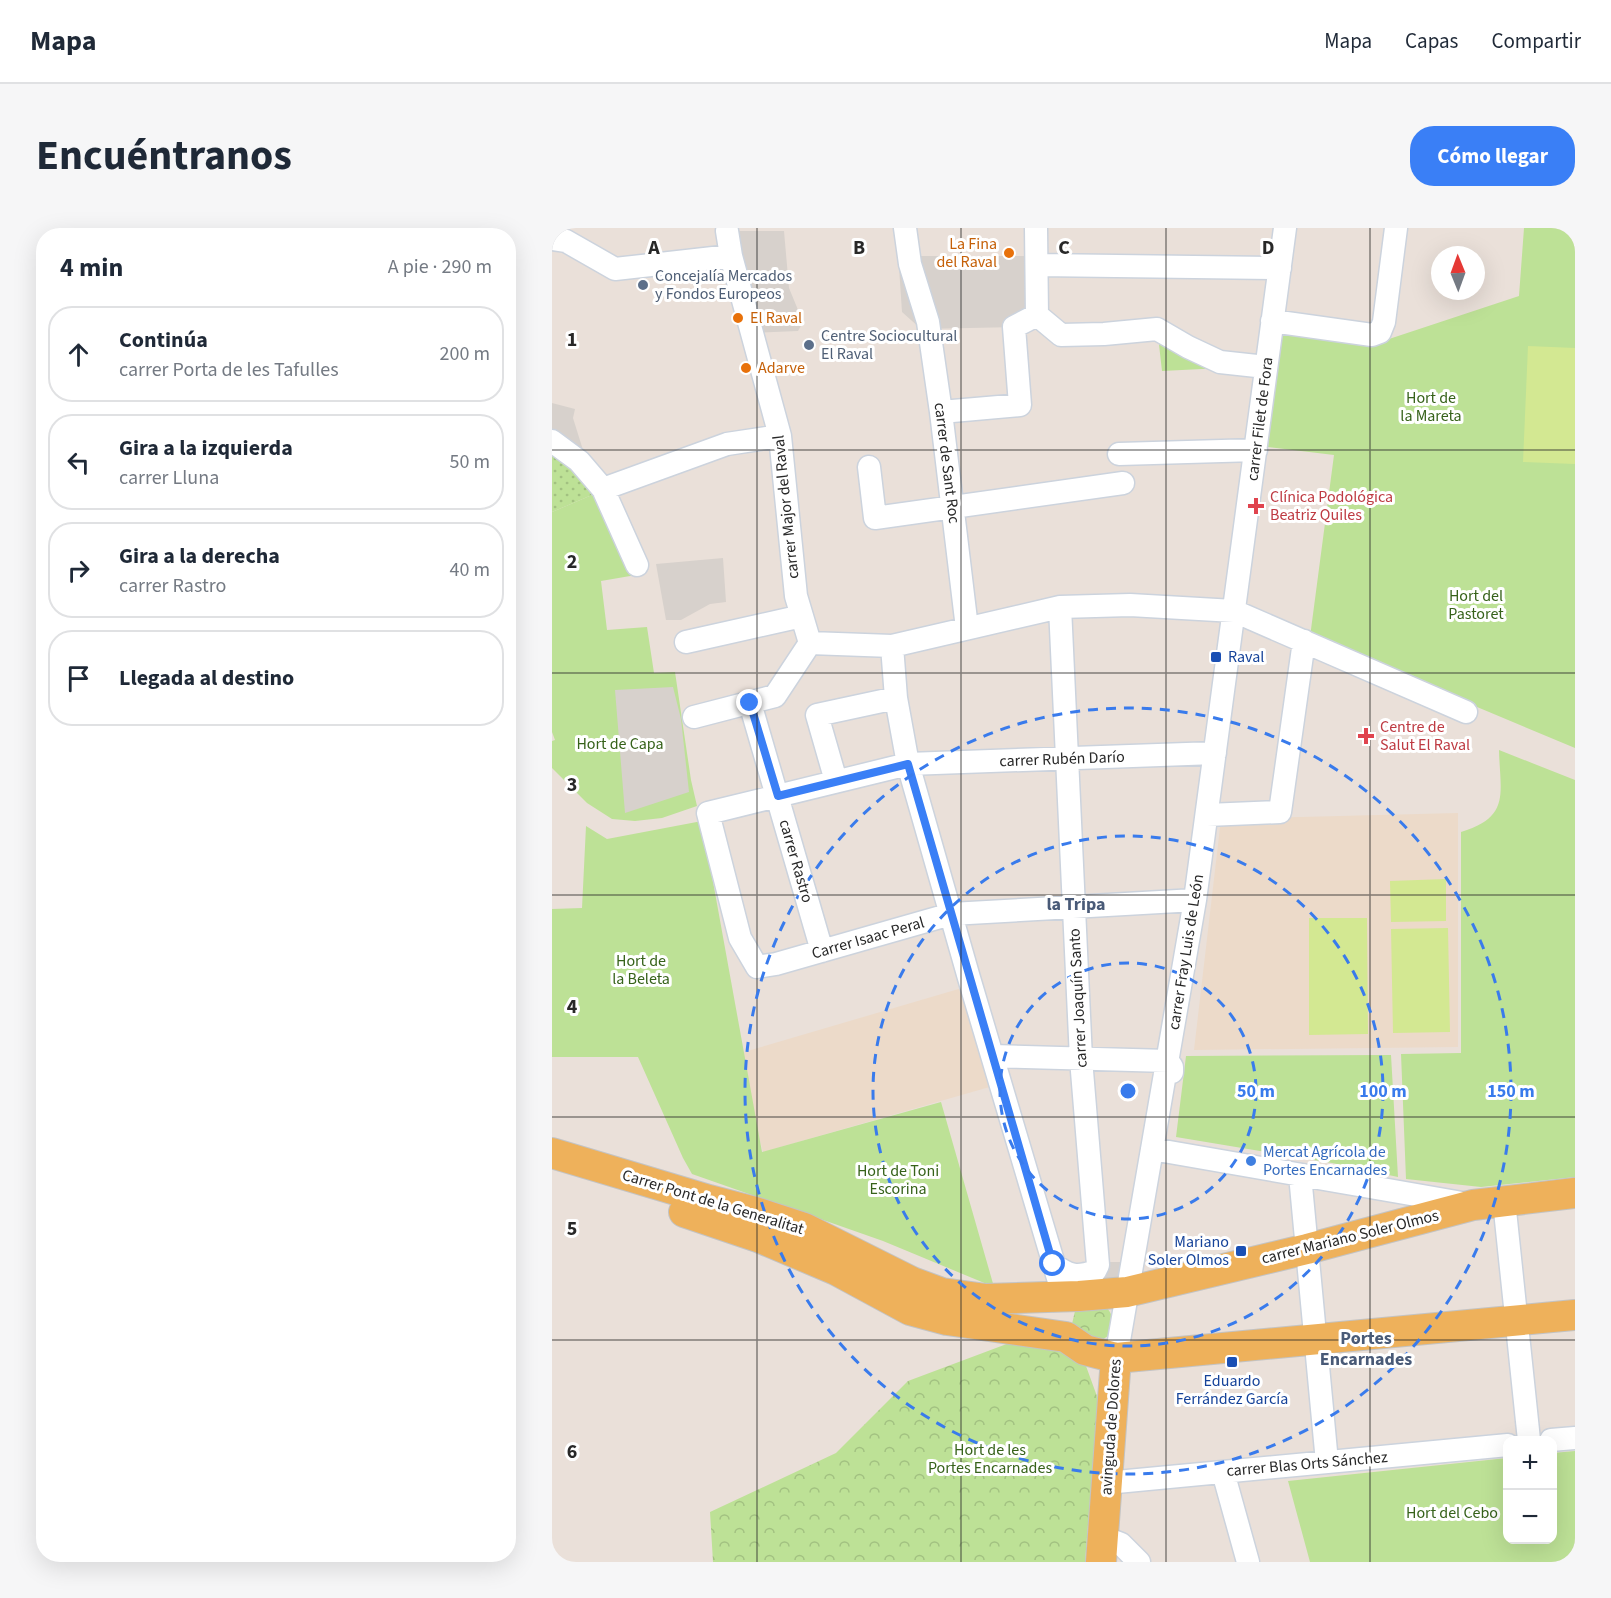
<!DOCTYPE html>
<html lang="es">
<meta charset="utf-8">
<style>
:root{--surface:#fff;--page:#f6f6f7;--text:#1f2937;--muted:#747a83;--line:#e0e1e3;--accent:#3a7ff6}
body{margin:0;font-family:"Source Sans 3",sans-serif;background:var(--page);color:var(--text)}
.controls{position:absolute;right:18px;bottom:18px;display:grid;overflow:hidden;border-radius:12px;box-shadow:0 6px 24px #0002}
.controls button{width:54px;height:54px;display:grid;place-items:center;padding:0;border:0;border-bottom:2px solid var(--line);background:var(--surface);color:var(--text);font:30px sans-serif}
.compass{position:absolute;left:879px;top:18px;width:54px;height:54px;border-radius:50%;background:var(--surface);box-shadow:0 6px 24px #0002;rotate:359deg}
.stop{position:absolute;width:18px;height:18px;margin:-14px;border:4px solid #3a7ff6;border-radius:50%;background:#fff}
.stop.end{background:#3a7ff6;border-color:#fff;box-shadow:0 2px 6px #0008}
.list{margin:0;padding:0;list-style:none}
h2{display:flex;justify-content:space-between;align-items:center;height:78px;margin:0;padding:0 24px;font-size:26px}
h2 small{font-size:20px;font-weight:400;color:var(--muted)}
.list li{display:grid;grid-template-columns:39px 1fr auto;gap:18px;align-items:center;box-sizing:border-box;height:96px;margin:0 12px 12px;padding:0 12px;border:2px solid var(--line);border-radius:24px}
.list b{display:block;font-size:22px;white-space:nowrap}
.list p{margin:0;font-size:20px;white-space:nowrap;color:var(--muted)}
.list em{font-size:20px;font-style:normal;color:var(--muted)}
.icon{flex:none;width:33px;height:33px;fill:none;stroke:currentColor;stroke-width:2;stroke-linecap:round;stroke-linejoin:round}
.map{position:relative;flex:none;width:1023px;height:1334px;overflow:hidden;border-radius:24px}
header{display:flex;align-items:center;gap:36px;box-sizing:border-box;height:84px;padding:0 30px;background:var(--surface);border-bottom:2px solid var(--line)}
header strong{font-size:28px}
nav{display:flex;gap:33px;margin-inline-start:auto;font-size:21px}
.intro{display:flex;align-items:center;justify-content:space-between;box-sizing:border-box;height:144px;padding:0 36px}
h1{margin:0;font-size:42px}
.button{padding:15px 27px;border-radius:24px;background:var(--accent);color:#fff;font-size:21px;font-weight:700}
main{display:flex;gap:36px;padding:0 36px}
aside{flex:1;background:var(--surface);border-radius:24px;box-shadow:0 6px 24px #0002}
.map>svg:first-child{display:block}
</style>
<header>
<strong>Mapa</strong>
<nav><a>Mapa</a><a>Capas</a><a>Compartir</a></nav>
</header>
<div class="intro"><h1>Encuéntranos</h1><a class="button">Cómo llegar</a></div>
<main>
<aside>
<h2>4 min<small>A pie · 290 m</small></h2>
<ul class="list">
<li><svg class="icon" aria-label="ahead" viewBox="0 0 24 24"><path d="M12 20V5M6 11l6-6 6 6"/></svg><div><b>Continúa</b><p>carrer Porta de les Tafulles</p></div><em>200 m</em></li>
<li><svg class="icon" aria-label="left" viewBox="0 0 24 24"><path d="M17 20v-9H6M10 6l-5 5 5 5"/></svg><div><b>Gira a la izquierda</b><p>carrer Lluna</p></div><em>50 m</em></li>
<li><svg class="icon" aria-label="right" viewBox="0 0 24 24"><path d="M7 20v-9h11M14 6l5 5-5 5"/></svg><div><b>Gira a la derecha</b><p>carrer Rastro</p></div><em>40 m</em></li>
<li><svg class="icon" aria-label="arrive" viewBox="0 0 24 24"><path d="M6 21V4h12l-3 4 3 4H6"/></svg><div><b>Llegada al destino</b></div></li>
</ul>
</aside>
<div class="map">
<svg width="1023" height="1334" viewBox="0 0 1023 1334">
<defs>
<pattern id="grass-dots" width="8" height="8" patternUnits="userSpaceOnUse" patternTransform="scale(1.5)"><rect width="8" height="8" fill="#bde196"/><path d="M2 2h.1M6 6h.1" fill="none" stroke="#a2c181" stroke-width="1.8" stroke-linecap="round"/></pattern>
<pattern id="forest-crowns" width="20" height="18" patternUnits="userSpaceOnUse" patternTransform="scale(1.5)"><rect width="20" height="18" fill="#bde196"/><path d="M2 6a3 3 0 1 1 6 0M12 15a3 3 0 1 1 6 0" fill="none" stroke="#a2c181"/></pattern>
</defs>
<rect width="100%" height="100%" fill="#eae0d9"/>
<path fill="#ecdac9" d="M906 585V819L642 822 669 591Z
M410 760 441 858 211 924 191 849 192 824Z"/>
<path fill="url(#grass-dots)" d="M0 222 47 264 0 284Z"/>
<path fill="url(#forest-crowns)" d="M553 1078C564 1089 560 1095 556 1108L545 1115 520 1096 523 1083Z
M473 1109 511 1116 534 1138 546 1171 533 1334H161L158 1284 284 1225 356 1153Z"/>
<path fill="#bde196" d="M972 0H1023V520L758 409 782 227 716 219 730 100 831 113 967 68Z
M606 108 670 140 610 143Z
M47 264 84 347 49 353 55 402 95 399 102 445 123 444 139 552 145 578 110 590 83 593 60 591 35 575 0 540V513L3 512 0 504V284Z
M947 522 1023 552V949L929 959 854 951 849 826 909 825V604C959 589 948 565 947 522Z
M150 593 210 924 389 874 442 1059 331 1013 140 946 131 930 86 829H0V681L30 680 34 598 55 611Z
M839 827 846 949 780 935 624 909 634 828Z
M1023 1223V1334H758L736 1253 955 1230 956 1312H1000L1001 1225Z"/>
<path fill="#d3e892" d="M976 118 1023 120V236L971 234Z
M894 651V693L839 694 838 653Z
M757 690H815L816 806 757 807Z
M896 700 898 804 841 805 839 701Z"/>
<path fill="#d7d1cc" d="M171 3H232L237 60 251 94 246 103 195 105 185 95 181 74Z
M363 28H480L492 47 470 99 369 101 350 84 347 39Z
M0 175 23 181 21 190 31 222 0 204Z
M171 330 174 374 158 376 129 392H114L104 336Z
M121 459 129 491 137 564 73 585 63 462Z
M550 1034H571L567 1050 561 1052 533 1050Z"/>
<g fill="none" stroke-linecap="round" stroke-linejoin="round">
<defs>
<path id="minor" d="M353 0 358 36 376 94 389 184 415 400
M484 0 485 87 509 107 552 106 605 101 636 119 668 134 714 139
M175 3 179 28 228 208 244 368 258 415
M0 11 14 13 63 41 179 28
M486 37 728 40
M720 93 820 107 828 104 832 94 844 0
M389 184 468 177 462 99 485 87
M0 213 27 233 51 261 85 337
M567 226 704 222
M317 239 323 290 571 255
M51 261 175 216 228 208
M134 414 250 388
M258 415 340 418 508 379 578 377 682 383 914 484
M340 418 344 470 356 536 417 750 506 1050
M198 475 270 723
M142 489 223 468 258 415
M284 553 265 487 344 470
M655 587 728 584 752 413
M643 672 399 686 224 736 205 739 188 710 156 585 356 536 663 525
M441 828 616 833 620 839V844
M600 921 916 976
M748 947 775 1234
M952 973 977 1212
M501 1036C517 1048 525 1050 543 1043L546 1037 529 831 508 379
M564 1130 643 672 733 0
M999 1212 1023 1210
M671 1244 696 1334
M554 1255 956 1217
M551 1309 569 1316 587 1334"/>
<path id="major" d="M0 925 157 972 203 984 252 1000 360 1054 390 1065 434 1071 527 1068 575 1064 755 1021 921 977 1023 965
M132 984 206 1009 284 1042 358 1082 395 1092 514 1109 533 1122 564 1130 1023 1087
M549 1334 564 1130"/>
</defs>
<use href="#minor" stroke="#ccd3dd" stroke-width="25"/>
<use href="#major" stroke="#c3c3c3" stroke-width="32"/>
<use href="#minor" stroke="#fff" stroke-width="22"/>
<use href="#major" stroke="#eeb15b" stroke-width="30"/>
</g>
<g fill="none" stroke-linecap="round" stroke-linejoin="round">
<path stroke="#3a7ff6" stroke-width="8" d="M198 475 226 568 356 536 501 1036"/>
</g>
<path fill="none" stroke="#282828" stroke-width="1.5" stroke-opacity="0.55" d="M205 0V1334M409 0V1334M614 0V1334M818 0V1334M0 222H1023M0 445H1023M0 667H1023M0 889H1023M0 1112H1023"/>
<g fill="none" stroke="#397bec" stroke-width="3" stroke-dasharray="10 8">
<circle cx="576" cy="863" r="128"/>
<circle cx="576" cy="863" r="255"/>
<circle cx="576" cy="863" r="383"/>
</g>
<g fill="#e8710a" stroke="#fff" stroke-width="2">
<circle cx="457" cy="25" r="6"/>
<circle cx="186" cy="90" r="6"/>
<circle cx="194" cy="140" r="6"/>
</g>
<g fill="#5c6f8a" stroke="#fff" stroke-width="2">
<circle cx="91" cy="57" r="6"/>
<circle cx="257" cy="117" r="6"/>
</g>
<g fill="#e0444e" stroke="#fff" stroke-width="2">
<path d="M701 269h6v6h6v6h-6v6h-6v-6h-6v-6h6z"/>
<path d="M811 499h6v6h6v6h-6v6h-6v-6h-6v-6h6z"/>
</g>
<g fill="#1a4fb4" stroke="#fff" stroke-width="2">
<rect x="658" y="423" width="12" height="12" rx="3"/>
<rect x="683" y="1017" width="12" height="12" rx="3"/>
<rect x="674" y="1128" width="12" height="12" rx="3"/>
</g>
<circle fill="#3f7fe0" stroke="#fff" stroke-width="2" cx="699" cy="933" r="6"/>
<g text-anchor="middle" dominant-baseline="central" stroke-width="6" stroke-linejoin="round" paint-order="stroke">
<g font-size="16" fill="#c56008" stroke="#fff" text-anchor="start">
<text x="445" y="16" text-anchor="end">La Fina<tspan x="445" dy="18">del Raval</tspan></text>
<text x="198" y="90">El Raval</text>
<text x="206" y="140">Adarve</text>
</g>
<g font-size="16" fill="#4e5e75" stroke="#fff" text-anchor="start">
<text x="103" y="48">Concejalía Mercados<tspan x="103" dy="18">y Fondos Europeos</tspan></text>
<text x="269" y="108">Centre Sociocultural<tspan x="269" dy="18">El Raval</tspan></text>
</g>
<g font-size="16" fill="#36621a" stroke="#fff">
<text x="879" y="170">Hort de<tspan x="879" dy="18">la Mareta</tspan></text>
<text x="924" y="368">Hort del<tspan x="924" dy="18">Pastoret</tspan></text>
<text x="68" y="516">Hort de Capa</text>
<text x="89" y="733">Hort de<tspan x="89" dy="18">la Beleta</tspan></text>
<text x="346" y="943">Hort de Toni<tspan x="346" dy="18">Escorina</tspan></text>
<text x="438" y="1222">Hort de les<tspan x="438" dy="18">Portes Encarnades</tspan></text>
<text x="900" y="1285">Hort del Cebo</text>
</g>
<g font-size="16" fill="#282828" stroke="#fff">
<text transform="translate(708 191) rotate(-83)">carrer Filet de Fora</text>
<text transform="translate(395 235) rotate(83)">carrer de Sant Roc</text>
<text transform="translate(234 279) rotate(-96)">carrer Major del Raval</text>
<text transform="translate(510 531) rotate(-2)">carrer Rubén Darío</text>
<text transform="translate(244 633) rotate(74)">carrer Rastro</text>
<text transform="translate(316 710) rotate(-16)">Carrer Isaac Peral</text>
<text transform="translate(634 724) rotate(-81)">carrer Fray Luis de León</text>
<text transform="translate(526 770) rotate(-93)">carrer Joaquín Santo</text>
<text transform="translate(161 974) rotate(17)">Carrer Pont de la Generalitat</text>
<text transform="translate(798 1009) rotate(-14)">carrer Mariano Soler Olmos</text>
<text transform="translate(559 1199) rotate(-86)">avinguda de Dolores</text>
<text transform="translate(755 1236) rotate(-5)">carrer Blas Orts Sánchez</text>
</g>
<g font-size="16" fill="#be3a42" stroke="#fff" text-anchor="start">
<text x="718" y="269">Clínica Podológica<tspan x="718" dy="18">Beatriz Quiles</tspan></text>
<text x="828" y="499">Centre de<tspan x="828" dy="18">Salut El Raval</tspan></text>
</g>
<g font-size="16" fill="#164399" stroke="#fff" text-anchor="start">
<text x="676" y="429">Raval</text>
<text x="677" y="1014" text-anchor="end">Mariano<tspan x="677" dy="18">Soler Olmos</tspan></text>
<text x="680" y="1153" text-anchor="middle">Eduardo<tspan x="680" dy="18">Ferrández García</tspan></text>
</g>
<g font-size="16" fill="#366cbe" stroke="#fff" text-anchor="start">
<text x="711" y="924">Mercat Agrícola de<tspan x="711" dy="18">Portes Encarnades</tspan></text>
</g>
<g font-size="18" font-weight="bold" fill="#495a77" stroke="#fff">
<text x="524" y="676">la Tripa</text>
<text x="814" y="1110">Portes<tspan x="814" dy="21">Encarnades</tspan></text>
</g>
</g>
<g font-size="20" text-anchor="middle" font-weight="bold" fill="#282828" stroke="#fff" stroke-width="6" stroke-linejoin="round" paint-order="stroke">
<text x="102" y="26">A</text>
<text x="307" y="26">B</text>
<text x="512" y="26">C</text>
<text x="716" y="26">D</text>
<text x="20" y="118">1</text>
<text x="20" y="340">2</text>
<text x="20" y="563">3</text>
<text x="20" y="785">4</text>
<text x="20" y="1007">5</text>
<text x="20" y="1230">6</text>
</g>
<circle cx="576" cy="863" r="9" fill="#397bec" stroke="#fff" stroke-width="3"/>
<g font-size="18" text-anchor="middle" font-weight="bold" fill="#397bec" stroke="#fff" stroke-width="6" stroke-linejoin="round" paint-order="stroke">
<text x="704" y="869">50 m</text>
<text x="831" y="869">100 m</text>
<text x="959" y="869">150 m</text>
</g>
</svg>
<div class="controls">
<button>+</button>
<button>−</button>
</div>
<svg class="compass" viewBox="-18 -18 36 36"><path d="M0-13l5 13h-10z" fill="#e53935"/><path d="M0 13l5-13h-10z" fill="#747a83"/></svg>
<div class="stop" style="left:501px;top:1036px"></div>
<div class="stop end" style="left:198px;top:475px"></div>
</div>
</main>
